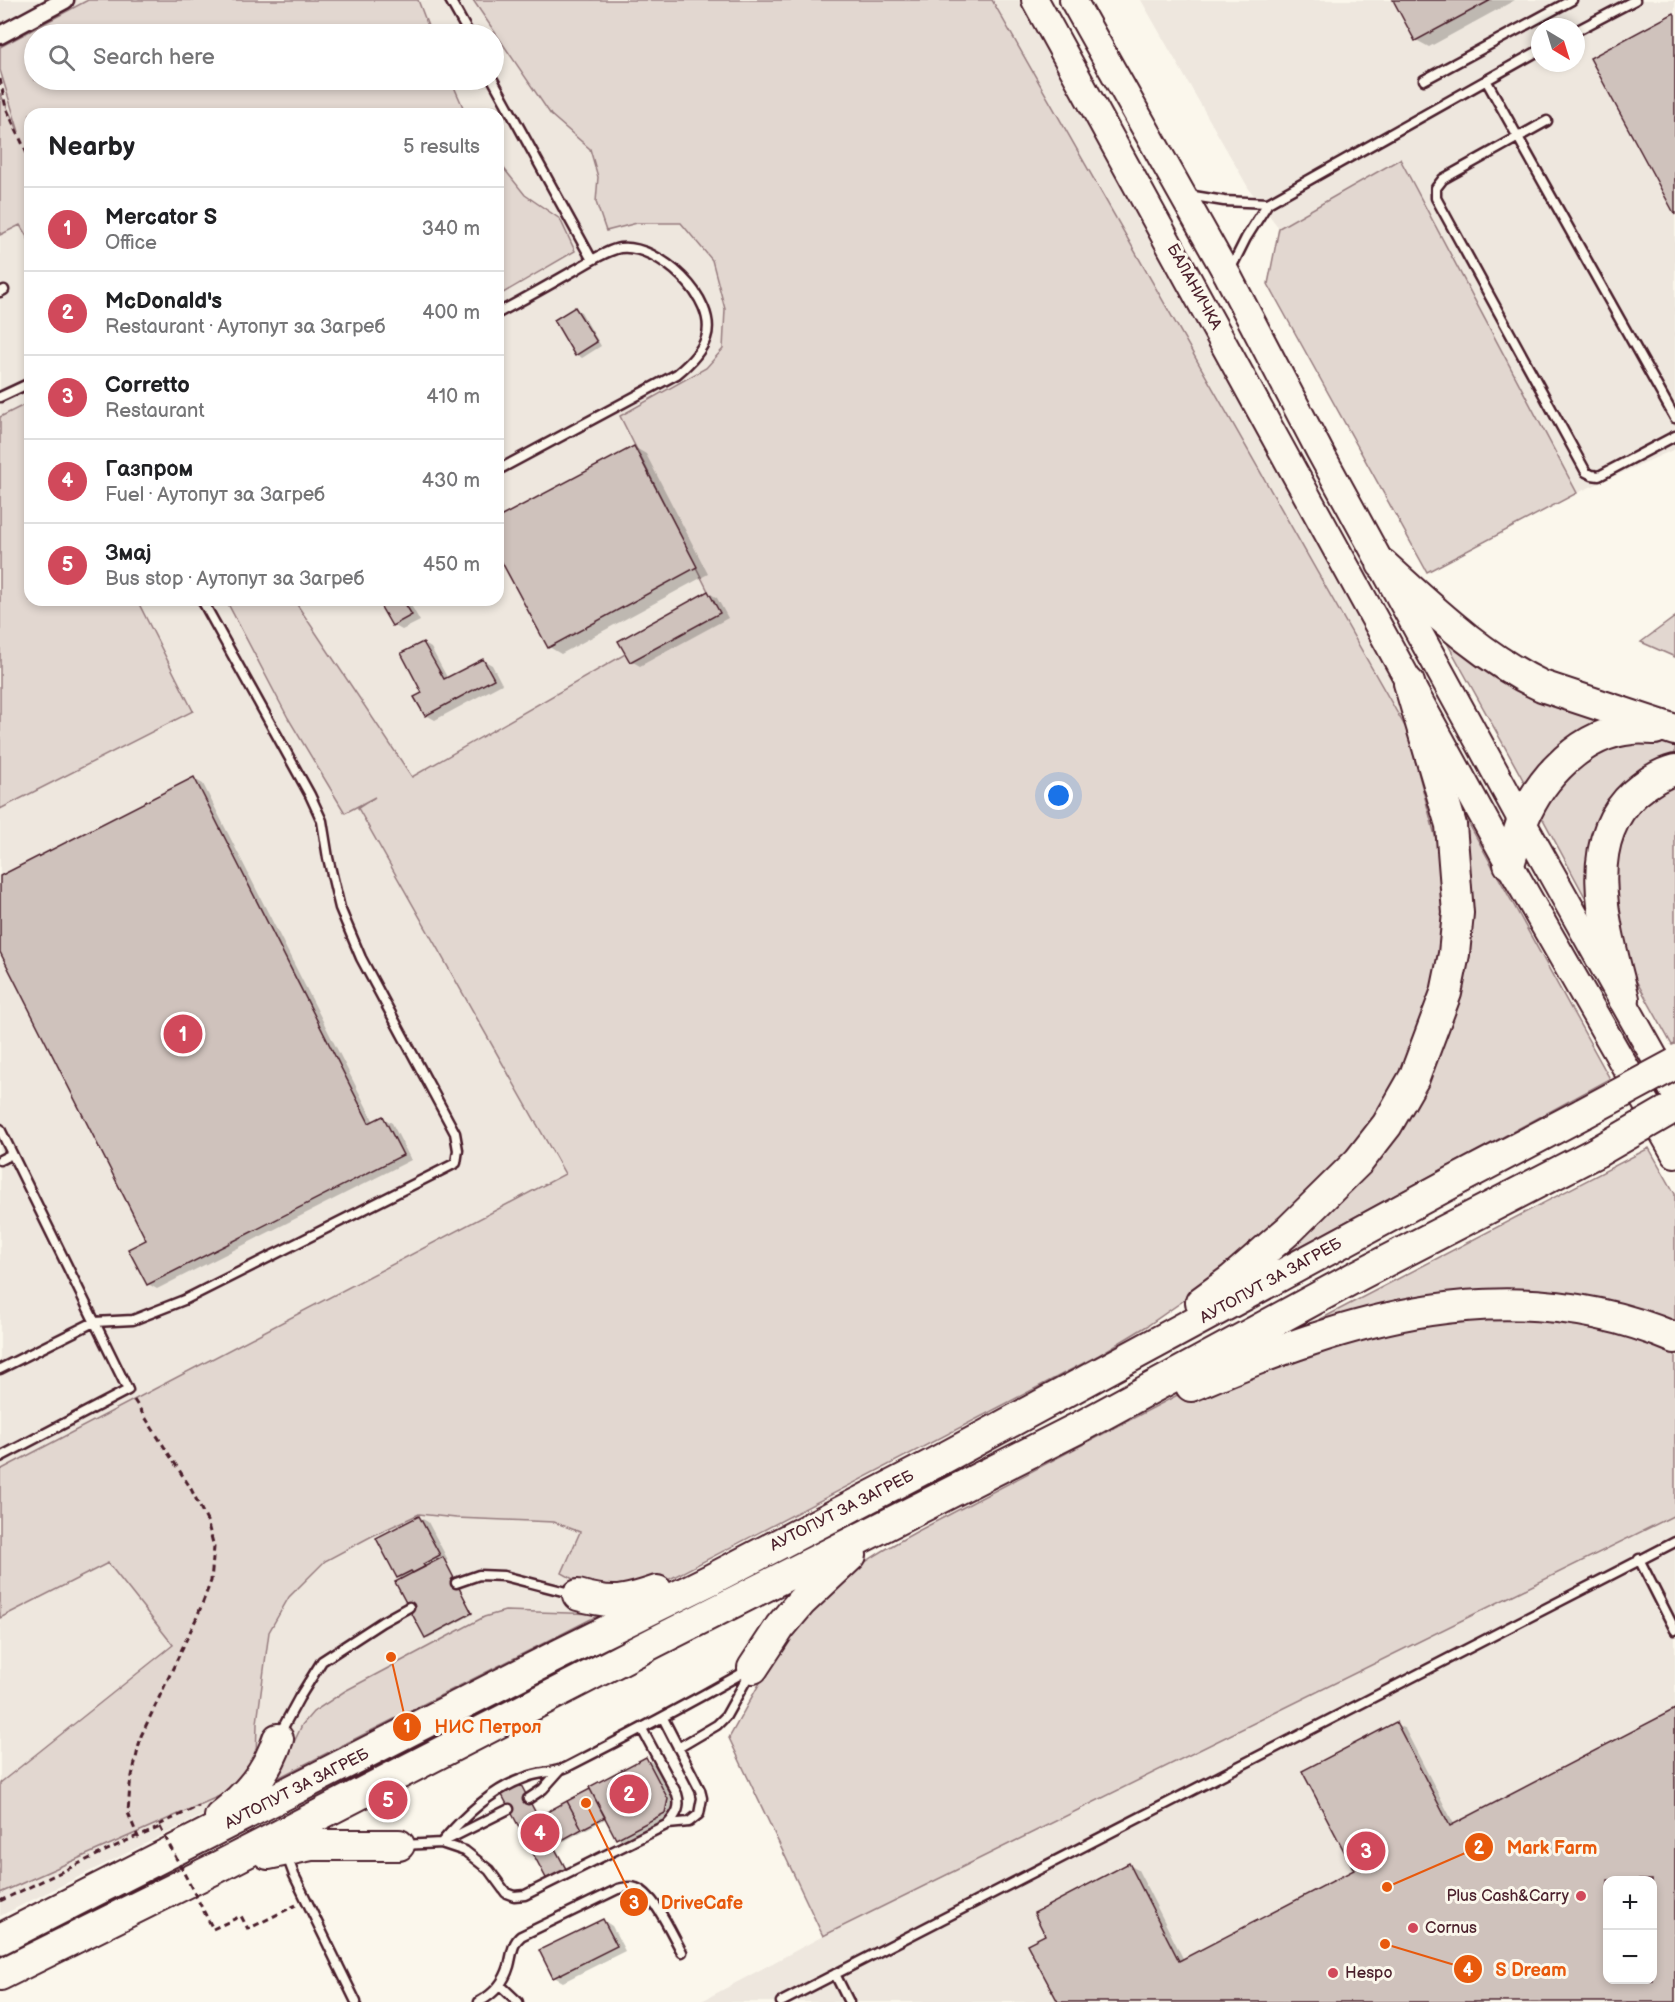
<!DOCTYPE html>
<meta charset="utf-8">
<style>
:root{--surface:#fff;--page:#f6f6f6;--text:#202124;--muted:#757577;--line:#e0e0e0;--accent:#d1495b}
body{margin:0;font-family:"Balsamiq Sans",sans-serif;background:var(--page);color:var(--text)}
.controls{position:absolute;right:18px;bottom:18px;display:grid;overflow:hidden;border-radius:12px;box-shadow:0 3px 9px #0003}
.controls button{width:54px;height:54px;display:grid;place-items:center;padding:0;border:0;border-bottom:2px solid var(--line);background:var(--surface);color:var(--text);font:30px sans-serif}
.compass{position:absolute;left:1531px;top:18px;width:54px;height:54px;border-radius:50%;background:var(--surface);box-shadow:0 3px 9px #0003;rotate:142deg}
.you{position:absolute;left:1059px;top:796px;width:21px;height:21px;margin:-15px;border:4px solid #fff;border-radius:50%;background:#1a73e8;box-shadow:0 0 0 9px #1a73e833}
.badge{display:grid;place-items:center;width:39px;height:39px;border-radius:50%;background:var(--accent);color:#fff;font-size:20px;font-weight:700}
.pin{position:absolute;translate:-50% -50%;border:3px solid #fff;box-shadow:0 2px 6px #0006}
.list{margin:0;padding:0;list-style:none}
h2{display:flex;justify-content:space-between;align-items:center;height:78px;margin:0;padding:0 24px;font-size:26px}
h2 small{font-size:20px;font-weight:400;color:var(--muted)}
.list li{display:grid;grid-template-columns:39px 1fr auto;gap:18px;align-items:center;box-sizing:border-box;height:84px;padding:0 24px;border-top:2px solid var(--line)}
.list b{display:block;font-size:22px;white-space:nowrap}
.list p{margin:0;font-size:20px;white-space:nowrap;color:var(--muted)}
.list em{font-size:20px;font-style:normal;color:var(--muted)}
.icon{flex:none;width:33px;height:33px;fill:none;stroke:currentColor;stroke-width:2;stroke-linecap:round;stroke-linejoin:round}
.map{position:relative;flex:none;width:1675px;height:2002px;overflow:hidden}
.search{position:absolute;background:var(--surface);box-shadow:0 3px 9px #0003;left:24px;top:24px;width:480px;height:66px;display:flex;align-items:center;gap:15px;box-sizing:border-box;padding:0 21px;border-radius:33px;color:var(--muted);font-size:22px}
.panel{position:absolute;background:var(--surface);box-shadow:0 3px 9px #0003;left:24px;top:108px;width:480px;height:498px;border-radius:18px}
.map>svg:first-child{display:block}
</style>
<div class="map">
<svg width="1675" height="2002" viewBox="0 0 1675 2002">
<rect width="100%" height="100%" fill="#fbf7ec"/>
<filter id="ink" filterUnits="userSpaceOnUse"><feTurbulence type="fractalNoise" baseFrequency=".0167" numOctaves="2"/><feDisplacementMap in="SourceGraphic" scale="12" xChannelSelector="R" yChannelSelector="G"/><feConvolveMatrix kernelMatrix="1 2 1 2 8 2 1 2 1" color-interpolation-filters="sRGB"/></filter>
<g filter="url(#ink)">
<path fill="#eee7de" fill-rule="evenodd" d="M0 0H1019L1399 692 1443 828 1449 878 1147 1326 1099 1355 639 1594 338 1748 0 1916ZM34 34H494V80H34ZM30 114H498V600H30Z
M1141 0H1675V449L1577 493 1400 159 1279 228 1249 189ZM1540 27H1576V63H1540Z
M1675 1515V2002H700L823 1936ZM1608 1880H1652V1980H1608Z"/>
<path fill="#e2d7d0" stroke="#967b7e" stroke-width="1.5" d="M88 0H418L431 34H34V80H451L466 114H30V242L20 225 0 235V93L19 132 0 70V47Z
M473 0H992L1407 730 1446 877 1448 928 1413 1059 1345 1163 1193 1294 1147 1326 1099 1355 645 1592 589 1588 562 1573 580 1532 554 1522 456 1518 419 1514 372 1536 325 1561 289 1597 269 1632 257 1723 256 1761 224 1794 0 1893V1783L173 1645 108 1563 0 1618V1470L565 1174 358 808 375 797 345 813 288 718 226 600H294L412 777 714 603 620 416 706 368 723 349 725 309 712 260 681 223H637L606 231 596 202 598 177 590 149 551 115Z
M1400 159 1577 493 1427 572 1268 284 1279 228Z
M498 161 525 195 560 219 575 251 498 296Z
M30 402V600H137L193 711 0 809V417Z
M1675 617V657L1641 642Z
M1436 623 1622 725 1527 787Z
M1620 741H1675V763L1652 769 1591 908 1537 808 1558 774Z
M1675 781V1044L1672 1045 1633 975 1620 936 1613 853 1636 804Z
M1459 806 1610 1079 1249 1274 1424 1082Z
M1649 1148 1675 1194V1326L1598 1303 1292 1334Z
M1555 1312 1675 1346V1515L823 1936 729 1738C760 1683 789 1623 839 1582 862 1562 889 1547 916 1532L1187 1390 1421 1321Z
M505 1611 601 1614 272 1781 290 1751 302 1725 313 1712 345 1691 484 1617Z"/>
<path fill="#0003" fill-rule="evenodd" d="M1395 0H1515L1429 47 1416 40Z
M575 309 581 312 601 346 582 358 576 354Z
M634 447 646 454 708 574 561 654 549 647 498 551V520Z
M708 592 717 598 728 618 640 666 631 661Z
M379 600H408L420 621 402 630 393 625Z
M423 643 431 648 448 679 483 660 492 665 502 684 435 720 426 715Z
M194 779 203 784 374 1122 383 1118 392 1123 411 1160 157 1289 148 1284V1240L0 949V878Z
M419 1517 428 1522 448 1560 446 1561 473 1614 428 1638 426 1637 403 1580 398 1577Z
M1675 1711V2002H1059L1047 1935 1129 1865 1138 1870 1184 1960 1356 1870 1396 1724 1405 1729 1455 1826ZM1608 1880H1652V1980H1608Z
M646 1759 655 1764 676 1805 673 1818 626 1843 617 1838 607 1818 555 1846 568 1871 550 1880 520 1785 539 1818 594 1793Z
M603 1920 612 1926 625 1951 563 1982 554 1977Z"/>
<path fill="#cfc2bc" stroke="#4a1f2b" stroke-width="1.5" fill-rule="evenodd" d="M1393 0H1491L1415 41Z
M1674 13 1675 15V215L1590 58Z
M575 307 597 342 575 356 554 320Z
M634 446 697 567 548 648 498 555V518Z
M708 591 720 613 630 662 618 641Z
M377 600H403L412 615 392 626Z
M423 642 444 679 483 659 494 679 425 716 414 697 422 693 401 653Z
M194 777 369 1123 383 1116 403 1155 147 1285 128 1249 146 1240 0 952V876Z
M419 1516 440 1555 423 1564 425 1567 413 1573 411 1571 397 1578 376 1538Z
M443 1557 472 1613 425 1638 395 1582Z
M1675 1709V2002H1058L1027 1944 1045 1935 1034 1913 1129 1863 1179 1961 1354 1870 1302 1771 1396 1722 1450 1826ZM1608 1880H1652V1980H1608Z
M646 1757 668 1799 665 1813 616 1839 589 1787Z
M520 1783 538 1817 567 1801 582 1829 553 1845 566 1869 547 1880 501 1793Z
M590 1789 605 1817 582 1829 567 1801Z
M603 1919 617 1946 553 1978 539 1950Z"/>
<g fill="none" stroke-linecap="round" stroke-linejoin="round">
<defs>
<path id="lane" d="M450 0 469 34
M1576 31 1635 0
M493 80 592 260
M1424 80 1572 0
M1486 80 1675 418
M1547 121 1443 179 1436 188V198L1586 472 1592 475 1599 476 1675 436
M1188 195 1224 201 1268 203
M1230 270 1246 238 1268 203 1540 50
M0 292 4 290
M498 313C524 299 549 285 575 270 587 263 607 250 620 248 658 243 719 300 706 338 701 353 688 365 677 374L498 470
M0 397 30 383
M0 1129 128 1390 0 1457
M0 1160 12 1154
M0 1369 94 1322 133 1320 184 1300 456 1163 458 1150 455 1133 361 958 340 908 328 858 322 821 310 795 202 600
M1639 1559 1675 1630
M456 1583 479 1575 504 1576 574 1594
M642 1729 677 1794C681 1807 677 1814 668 1824
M280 1733 299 1698 322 1661 382 1622 409 1607
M678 1748 717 1725 726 1716 750 1673
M528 1799 543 1789 560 1770
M447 1840 509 1809
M441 1843C465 1815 492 1789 527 1777 540 1772 555 1773 567 1767 628 1736 688 1704 748 1670
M403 1845 441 1843 465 1851 489 1870 506 1893 514 1896 525 1895 668 1824 689 1822 699 1814 702 1798 700 1790 663 1718
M287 1856 294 1875 356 2002
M835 1974 849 2002
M500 1985 518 2002
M479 2002C494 1994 504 1983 509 1966 512 1955 512 1943 521 1936L618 1889C624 1888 630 1885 636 1888 655 1894 672 1935 682 1952
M781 2002 1675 1542"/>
<path id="street" d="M0 35 65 0"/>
<path id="primary" d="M1035 0 1509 864 1675 1154
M1073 0 1228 276 1320 452 1528 832 1675 1094"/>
<path id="highway" d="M1382 564C1432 609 1481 657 1542 686L1675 730
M1509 864C1514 850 1517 834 1523 820 1541 777 1582 733 1632 729 1640 728 1648 729 1655 729
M1624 999C1608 935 1577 845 1635 793 1647 783 1659 774 1675 770
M1201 1302 1231 1280 1290 1229 1359 1161 1387 1125 1414 1078 1446 993 1454 954 1458 913 1451 825 1409 683
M1191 1386C1349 1319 1507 1267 1675 1338
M578 1595C613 1605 624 1602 657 1591
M753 1668 780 1627 801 1602 851 1555
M220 1817C247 1795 267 1773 278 1739
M268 1854 311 1845H399
M0 1939 560 1654 710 1580 929 1466 1453 1182 1584 1113
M0 1975 218 1867 655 1642 1078 1428 1359 1275 1597 1152"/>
</defs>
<use href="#lane" stroke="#4a1f2b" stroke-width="13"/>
<use href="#street" stroke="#4a1f2b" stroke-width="21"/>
<use href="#primary" stroke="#4a1f2b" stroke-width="30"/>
<use href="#highway" stroke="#4a1f2b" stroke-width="34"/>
<path stroke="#4a1f2b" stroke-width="3" stroke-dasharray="6 4.5" stroke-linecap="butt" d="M0 79 6 108 30 160
M134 1400 190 1487 207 1521 214 1547 211 1581 197 1617 141 1736 130 1785 128 1813 138 1837 160 1827
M159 1825 199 1806
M0 1901 137 1836
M213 1929 241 1916 248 1929 296 1905"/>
<use href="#lane" stroke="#fbf7ec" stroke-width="8"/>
<use href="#street" stroke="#fbf7ec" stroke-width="16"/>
<use href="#primary" stroke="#fbf7ec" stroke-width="26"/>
<use href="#highway" stroke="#fbf7ec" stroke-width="30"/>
<defs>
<path id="highway-bridge" d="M1584 1113 1675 1064
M1597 1152 1666 1112"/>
</defs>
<use href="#highway-bridge" stroke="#4a1f2b" stroke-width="34" stroke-linecap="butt"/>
<path stroke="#4a1f2b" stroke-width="3" stroke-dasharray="6 4.5" stroke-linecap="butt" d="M160 1827 213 1929"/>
<use href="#highway-bridge" stroke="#fbf7ec" stroke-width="30"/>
</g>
</g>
<g fill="#d1495b" stroke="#fbf7ec" stroke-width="2">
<circle cx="1581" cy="1896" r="6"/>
<circle cx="1413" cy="1928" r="6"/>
<circle cx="1333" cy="1973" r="6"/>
</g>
<g text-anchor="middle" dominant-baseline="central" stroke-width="6" stroke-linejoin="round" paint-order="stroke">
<g font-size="16" fill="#4a1f2b" stroke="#fbf7ec">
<text transform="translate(1194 287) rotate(61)">БАЛАНИЧКА</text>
<text transform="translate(1271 1281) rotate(-29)">АУТОПУТ ЗА ЗАГРЕБ</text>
<text transform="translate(842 1511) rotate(-27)">АУТОПУТ ЗА ЗАГРЕБ</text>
<text transform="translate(297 1789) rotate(-27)">АУТОПУТ ЗА ЗАГРЕБ</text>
</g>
<g font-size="16" fill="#4a1f2b" stroke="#fbf7ec" text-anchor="start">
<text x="1569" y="1896" text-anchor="end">Plus Cash&amp;Carry</text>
<text x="1425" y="1928">Cornus</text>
<text x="1345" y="1973">Hespo</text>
</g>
</g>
<path fill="none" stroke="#e8590c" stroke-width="2" d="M391 1657L407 1727M1387 1887L1479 1847M586 1803L634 1902M1385 1944L1468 1969"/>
<g fill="#e8590c" stroke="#fbf7ec" stroke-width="2">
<circle cx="391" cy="1657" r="6"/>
<circle cx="1387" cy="1887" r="6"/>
<circle cx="586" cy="1803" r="6"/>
<circle cx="1385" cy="1944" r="6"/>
<circle cx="407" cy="1727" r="15"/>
<circle cx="1479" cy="1847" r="15"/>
<circle cx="634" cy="1902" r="15"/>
<circle cx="1468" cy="1969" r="15"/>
</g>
<g font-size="18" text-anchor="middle" font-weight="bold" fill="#fff">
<text x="407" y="1733">1</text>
<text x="1479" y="1854">2</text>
<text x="634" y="1909">3</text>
<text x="1468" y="1976">4</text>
</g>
<g font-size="18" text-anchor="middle" font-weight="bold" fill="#e8590c" stroke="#fbf7ec" stroke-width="6" stroke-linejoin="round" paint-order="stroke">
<text x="488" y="1733">НИС Петрол</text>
<text x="1552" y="1854">Mark Farm</text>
<text x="702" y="1909">DriveCafe</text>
<text x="1531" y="1976">S Dream</text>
</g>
</svg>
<div class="controls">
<button>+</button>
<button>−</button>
</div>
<svg class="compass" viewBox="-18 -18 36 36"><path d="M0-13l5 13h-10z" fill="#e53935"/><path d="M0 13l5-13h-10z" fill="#757577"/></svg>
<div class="you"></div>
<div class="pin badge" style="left:183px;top:1034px">1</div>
<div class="pin badge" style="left:629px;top:1794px">2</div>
<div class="pin badge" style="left:1366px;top:1851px">3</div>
<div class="pin badge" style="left:540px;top:1833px">4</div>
<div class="pin badge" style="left:388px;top:1800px">5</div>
<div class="search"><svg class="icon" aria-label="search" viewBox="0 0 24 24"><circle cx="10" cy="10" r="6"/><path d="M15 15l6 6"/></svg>Search here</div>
<section class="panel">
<h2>Nearby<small>5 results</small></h2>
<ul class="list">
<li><span class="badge">1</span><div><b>Mercator S</b><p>Office</p></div><em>340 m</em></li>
<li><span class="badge">2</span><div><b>McDonald's</b><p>Restaurant · Аутопут за Загреб</p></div><em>400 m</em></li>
<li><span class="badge">3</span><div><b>Corretto</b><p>Restaurant</p></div><em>410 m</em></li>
<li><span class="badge">4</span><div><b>Газпром</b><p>Fuel · Аутопут за Загреб</p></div><em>430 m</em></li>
<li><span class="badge">5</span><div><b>Змај</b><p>Bus stop · Аутопут за Загреб</p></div><em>450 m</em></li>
</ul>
</section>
</div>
